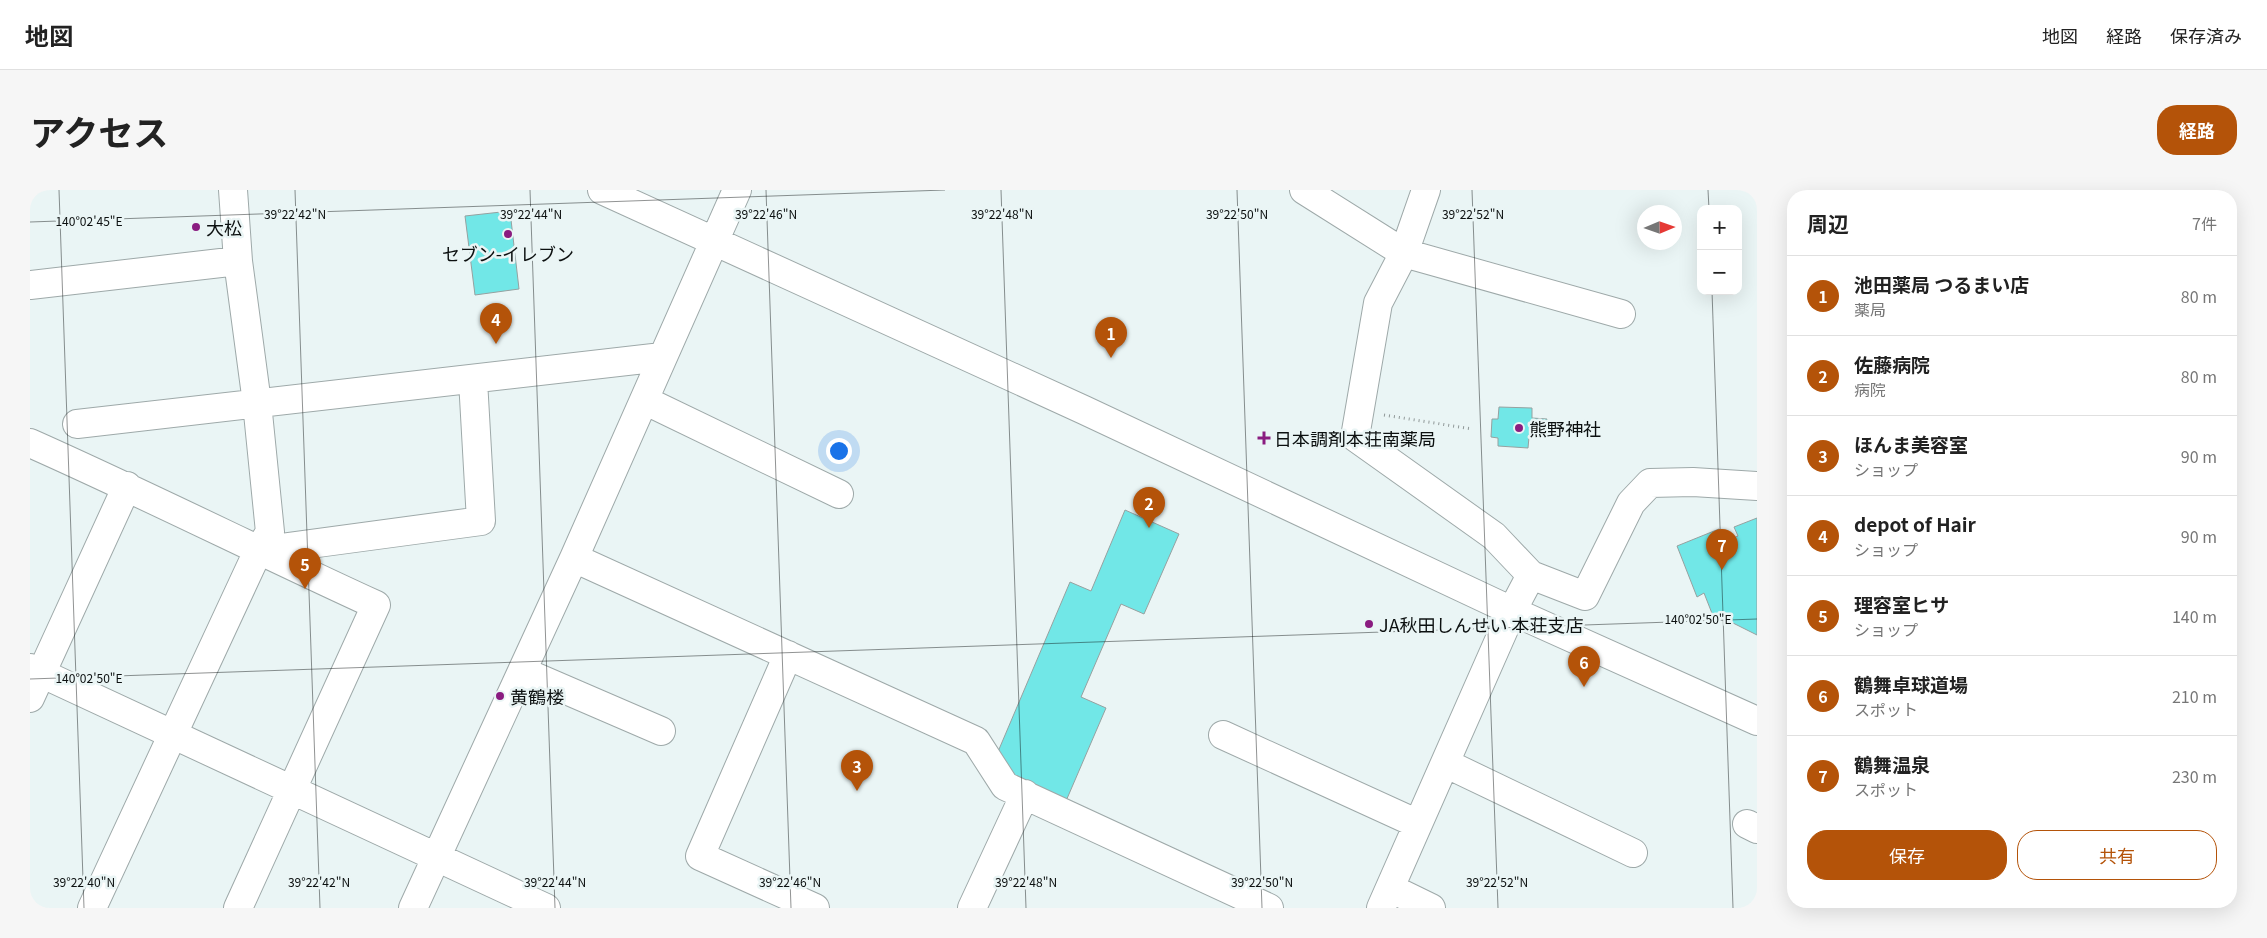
<!DOCTYPE html>
<html lang="ja">
<meta charset="utf-8">
<style>
:root{--surface:#fff;--page:#f6f6f6;--text:#222;--muted:#767676;--line:#e0e0e0;--accent:#b45309}
body{margin:0;font-family:Georgia,"Noto Sans JP",serif;background:var(--page);color:var(--text)}
.controls{position:absolute;right:15px;top:15px;display:grid;overflow:hidden;border-radius:10px;box-shadow:0 5px 20px #0002}
.controls button{width:45px;height:45px;display:grid;place-items:center;padding:0;border:0;border-bottom:1px solid var(--line);background:var(--surface);color:var(--text);font:25px sans-serif}
.compass{position:absolute;left:1607px;top:15px;width:45px;height:45px;border-radius:50%;background:var(--surface);box-shadow:0 5px 20px #0002;rotate:88deg}
.you{position:absolute;left:808px;top:260px;width:18px;height:18px;margin:-12px;border:4px solid #fff;border-radius:50%;background:#1a73e8;box-shadow:0 0 0 8px #1a73e833}
.badge{display:grid;place-items:center;width:32px;height:32px;border-radius:50%;background:var(--accent);color:#fff;font-size:16px;font-weight:700}
.pin{position:absolute;translate:-50% -41px;filter:drop-shadow(0 1px 2px #0008)}
.pin::after{content:'';position:absolute;top:26px;width:18px;height:15px;background:inherit;clip-path:polygon(0 0,100% 0,50% 100%)}
.list{margin:0;padding:0;list-style:none}
h2{display:flex;justify-content:space-between;align-items:center;height:65px;margin:0;padding:0 20px;font-size:21px}
h2 small{font-size:16px;font-weight:400;color:var(--muted)}
.list li{display:grid;grid-template-columns:32px 1fr auto;gap:15px;align-items:center;box-sizing:border-box;height:80px;padding:0 20px;border-top:1px solid var(--line)}
.list b{display:block;font-size:19px;white-space:nowrap}
.list p{margin:0;font-size:16px;white-space:nowrap;color:var(--muted)}
.list em{font-size:16px;font-style:normal;color:var(--muted)}
.actions{display:flex;gap:10px;padding:15px 20px}
.actions a{flex:1;padding:11px 0;border:1px solid var(--accent);border-radius:20px;text-align:center;font-size:18px;color:var(--accent)}
.actions .main{background:var(--accent);color:#fff}
.map{position:relative;flex:none;width:1727px;height:718px;overflow:hidden;border-radius:20px}
header{display:flex;align-items:center;gap:30px;box-sizing:border-box;height:70px;padding:0 25px;background:var(--surface);border-bottom:1px solid var(--line)}
header strong{font-size:24px}
nav{display:flex;gap:28px;margin-inline-start:auto;font-size:18px}
.intro{display:flex;align-items:center;justify-content:space-between;box-sizing:border-box;height:120px;padding:0 30px}
h1{margin:0;font-size:35px}
.button{padding:12px 22px;border-radius:20px;background:var(--accent);color:#fff;font-size:18px;font-weight:700}
main{display:flex;gap:30px;padding:0 30px}
aside{flex:1;background:var(--surface);border-radius:20px;box-shadow:0 5px 20px #0002}
.map>svg:first-child{display:block}
</style>
<header>
<strong>地図</strong>
<nav><a>地図</a><a>経路</a><a>保存済み</a></nav>
</header>
<div class="intro"><h1>アクセス</h1><a class="button">経路</a></div>
<main>
<div class="map">
<svg width="1727" height="718" viewBox="0 0 1727 718">
<rect width="100%" height="100%" fill="#eaf5f5"/>
<path fill="#71e7e7" stroke="#96a1a0" d="M480 21 489 99 445 105 435 26Z
M1469 217 1502 218V228L1517 229 1516 248 1499 247 1498 258 1468 256V248L1461 247 1462 229H1468Z
M1095 320 1149 344 1114 424 1091 414 1051 507 1076 518 1036 611 978 586 967 564 1040 392 1061 401Z
M1727 328V445L1693 428 1685 431 1674 403 1667 407 1647 356 1689 339 1694 352 1708 346 1704 337Z"/>
<g fill="none" stroke-linecap="round" stroke-linejoin="round">
<defs>
<path id="minor" d="M572 0 1054 220 1482 421 1727 531
M1274 0 1374 63 1591 124
M1396 0 1374 63 1348 113 1325 247 1464 346 1501 385 1555 406 1601 313 1620 293 1663 292 1727 296
M0 95 208 71
M614 210 809 304
M47 234 632 167
M0 253C117 305 230 362 346 415L208 718
M228 361 451 331 443 190
M544 368 946 551 975 596 1239 718
M758 465 670 666 785 718
M0 478 516 718
M492 481 631 541
M0 508 97 296
M1193 545 1388 634
M1415 573 1603 663
M1717 634 1727 639
M1360 698 1401 718
M62 718 228 361 240 342 227 213 208 71 203 0
M383 718 544 368 707 0
M942 718 995 604
M1351 718 1482 421 1501 385"/>
</defs>
<use href="#minor" stroke="#9ea9a9" stroke-width="30"/>
<path stroke="#919999" stroke-width="3" stroke-dasharray="1 4" stroke-linecap="butt" d="M1354 225 1442 239"/>
<use href="#minor" stroke="#fff" stroke-width="28"/>
</g>
<path fill="none" stroke="#0c1010" stroke-width="1" stroke-opacity="0.45" d="M29 0 54 718M265 0 290 718M500 0 525 718M736 0 761 718M971 0 996 718M1207 0 1232 718M1442 0 1468 718M1678 0 1679 19M0 32 915 0M1682 101 1703 718M0 489 1727 429"/>
<g fill="#8a1c80" stroke="#eaf5f5" stroke-width="2">
<circle cx="166" cy="37" r="5"/>
<circle cx="478" cy="44" r="5"/>
<circle cx="1489" cy="238" r="5"/>
<path d="M1231.5 240.5h5v5h5v5h-5v5h-5v-5h-5v-5h5z"/>
<circle cx="1339" cy="434" r="5"/>
<circle cx="470" cy="506" r="5"/>
</g>
<g text-anchor="middle" dominant-baseline="central" stroke-width="5" stroke-linejoin="round" paint-order="stroke">
<g font-size="18" fill="#0c1010" stroke="#eaf5f5" text-anchor="start">
<text x="176" y="37">大松</text>
<text x="478" y="63" text-anchor="middle">セブン-イレブン</text>
<text x="1499" y="238">熊野神社</text>
<text x="1244" y="248">日本調剤本荘南薬局</text>
<text x="1349" y="434">JA秋田しんせい 本荘支店</text>
<text x="480" y="506">黄鶴楼</text>
</g>
</g>
<g font-size="12" text-anchor="middle" fill="#0c1010" stroke="#eaf5f5" stroke-width="5" stroke-linejoin="round" paint-order="stroke">
<text x="265" y="29">39°22'42"N</text>
<text x="501" y="29">39°22'44"N</text>
<text x="736" y="29">39°22'46"N</text>
<text x="972" y="29">39°22'48"N</text>
<text x="1207" y="29">39°22'50"N</text>
<text x="1443" y="29">39°22'52"N</text>
<text x="59" y="36">140°02'45"E</text>
<text x="1668" y="434">140°02'50"E</text>
<text x="59" y="493">140°02'50"E</text>
<text x="54" y="697">39°22'40"N</text>
<text x="289" y="697">39°22'42"N</text>
<text x="525" y="697">39°22'44"N</text>
<text x="760" y="697">39°22'46"N</text>
<text x="996" y="697">39°22'48"N</text>
<text x="1232" y="697">39°22'50"N</text>
<text x="1467" y="697">39°22'52"N</text>
</g>
</svg>
<div class="controls">
<button>+</button>
<button>−</button>
</div>
<svg class="compass" viewBox="-18 -18 36 36"><path d="M0-13l5 13h-10z" fill="#e53935"/><path d="M0 13l5-13h-10z" fill="#767676"/></svg>
<div class="you"></div>
<div class="pin badge" style="left:1081px;top:168px">1</div>
<div class="pin badge" style="left:1119px;top:338px">2</div>
<div class="pin badge" style="left:827px;top:601px">3</div>
<div class="pin badge" style="left:466px;top:154px">4</div>
<div class="pin badge" style="left:275px;top:399px">5</div>
<div class="pin badge" style="left:1554px;top:497px">6</div>
<div class="pin badge" style="left:1692px;top:380px">7</div>
</div>
<aside>
<h2>周辺<small>7件</small></h2>
<ul class="list">
<li><span class="badge">1</span><div><b>池田薬局 つるまい店</b><p>薬局</p></div><em>80 m</em></li>
<li><span class="badge">2</span><div><b>佐藤病院</b><p>病院</p></div><em>80 m</em></li>
<li><span class="badge">3</span><div><b>ほんま美容室</b><p>ショップ</p></div><em>90 m</em></li>
<li><span class="badge">4</span><div><b>depot of Hair</b><p>ショップ</p></div><em>90 m</em></li>
<li><span class="badge">5</span><div><b>理容室ヒサ</b><p>ショップ</p></div><em>140 m</em></li>
<li><span class="badge">6</span><div><b>鶴舞卓球道場</b><p>スポット</p></div><em>210 m</em></li>
<li><span class="badge">7</span><div><b>鶴舞温泉</b><p>スポット</p></div><em>230 m</em></li>
</ul>
<div class="actions"><a class="main">保存</a><a>共有</a></div>
</aside>
</main>
